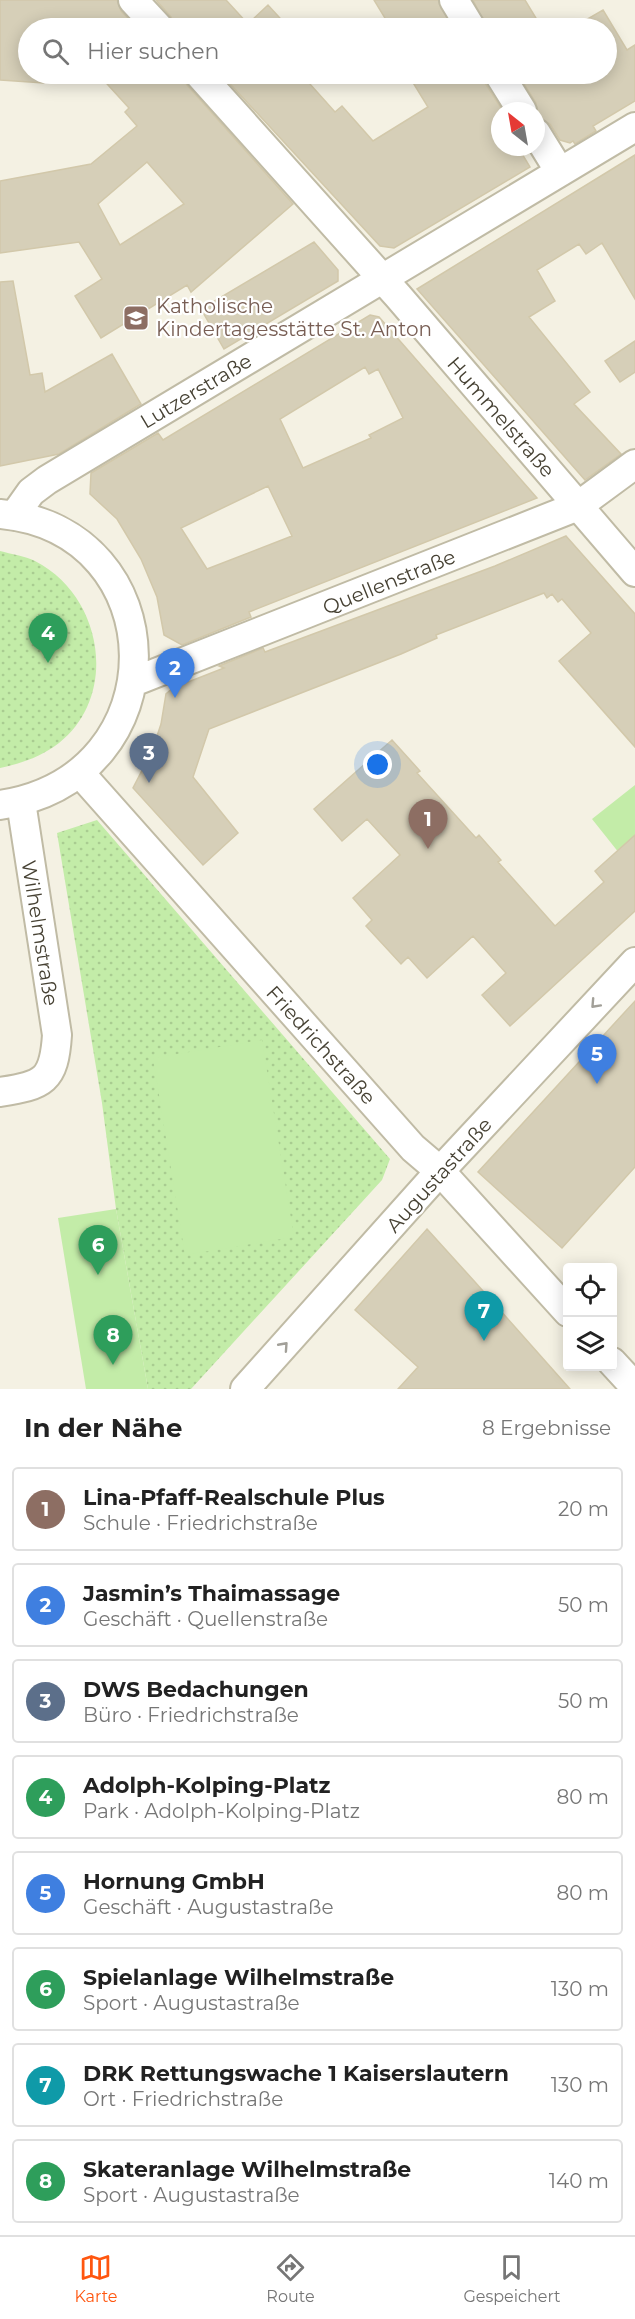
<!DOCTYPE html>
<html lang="de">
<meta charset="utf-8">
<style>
:root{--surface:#fff;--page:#f2f2f2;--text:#222;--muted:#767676;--line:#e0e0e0;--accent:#ff560f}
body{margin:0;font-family:Montserrat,sans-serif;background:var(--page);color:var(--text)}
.controls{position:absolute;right:18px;bottom:18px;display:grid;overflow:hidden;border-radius:6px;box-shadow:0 3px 15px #0003}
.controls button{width:54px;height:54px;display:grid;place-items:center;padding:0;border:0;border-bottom:2px solid var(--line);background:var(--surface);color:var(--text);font:30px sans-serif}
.compass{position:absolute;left:491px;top:102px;width:54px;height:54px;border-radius:50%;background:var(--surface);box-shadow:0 3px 15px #0003;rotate:329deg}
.you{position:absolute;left:378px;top:765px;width:21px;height:21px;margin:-15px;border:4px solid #fff;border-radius:50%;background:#1a73e8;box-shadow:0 0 0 9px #1a73e833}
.badge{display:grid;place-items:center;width:39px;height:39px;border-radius:50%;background:var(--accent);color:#fff;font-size:20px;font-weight:700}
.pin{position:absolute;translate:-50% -50px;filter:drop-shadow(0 2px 3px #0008)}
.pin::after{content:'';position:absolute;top:32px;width:21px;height:18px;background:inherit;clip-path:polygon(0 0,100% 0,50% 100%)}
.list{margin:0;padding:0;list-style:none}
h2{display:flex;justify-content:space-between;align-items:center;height:78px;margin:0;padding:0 24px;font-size:26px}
h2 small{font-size:20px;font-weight:400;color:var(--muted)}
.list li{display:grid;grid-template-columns:39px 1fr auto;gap:18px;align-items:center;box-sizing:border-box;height:84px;margin:0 12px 12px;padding:0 12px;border:2px solid var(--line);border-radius:6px}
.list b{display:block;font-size:22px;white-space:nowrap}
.list p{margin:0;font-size:20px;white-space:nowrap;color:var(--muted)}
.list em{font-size:20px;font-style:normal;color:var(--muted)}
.icon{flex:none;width:33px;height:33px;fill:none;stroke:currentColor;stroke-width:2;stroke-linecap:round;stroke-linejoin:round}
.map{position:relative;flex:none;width:635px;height:1389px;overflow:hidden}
.search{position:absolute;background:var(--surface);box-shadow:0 3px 15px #0003;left:18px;right:18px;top:18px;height:66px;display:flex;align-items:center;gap:15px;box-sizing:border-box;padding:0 21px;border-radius:33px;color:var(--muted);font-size:22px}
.sheet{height:846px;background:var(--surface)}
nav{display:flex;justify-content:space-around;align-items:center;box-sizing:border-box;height:84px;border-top:2px solid var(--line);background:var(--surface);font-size:16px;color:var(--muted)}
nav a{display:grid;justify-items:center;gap:3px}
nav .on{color:var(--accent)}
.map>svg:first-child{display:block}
</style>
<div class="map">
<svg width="635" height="1389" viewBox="0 0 635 1389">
<defs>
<pattern id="park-dots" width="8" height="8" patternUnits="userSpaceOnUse" patternTransform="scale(1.5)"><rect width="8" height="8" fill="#c3eca8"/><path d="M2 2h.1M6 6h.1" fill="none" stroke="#a9cc91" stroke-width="1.8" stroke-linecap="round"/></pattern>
</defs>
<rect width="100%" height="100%" fill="#f4f1e3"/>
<path fill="url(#park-dots)" d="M0 551C11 554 25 556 35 561 102 595 120 694 59 743 41 757 22 763 0 768Z
M97 820 390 1159 382 1180 191 1389H148L116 1209 102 1103 57 833Z"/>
<path fill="#c3eca8" d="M635 785V857L627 863 592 819Z
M262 1040 294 1237 185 1255 153 1058Z
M116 1209 148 1389H86L58 1218Z"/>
<path fill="#d6cfb8" stroke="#d2c8aa" stroke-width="1.5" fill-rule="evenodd" d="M0 0H117L121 11 137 28H28V74H54L44 83 0 80Z
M156 0H226L248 24 268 5 289 28H175L171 17Z
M374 0H438L452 28H391Z
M473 0H525L542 28H487Z
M603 10 627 50 635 45V101L593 126 596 131 575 144 573 141 570 143 560 140 550 124 537 117 536 103 518 74H606V28H572Z
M98 74H183L187 85 293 204 191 292 187 285 101 338 75 296 102 279 79 242 0 253V181L91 164 137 126 125 112 129 108ZM147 162 184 204 120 245 98 204Z
M221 74H301L335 112 342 106 373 141 428 107 412 81 417 78 415 74H483L485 83 503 111H500V147H518L530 167 394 248 380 246Z
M635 155V299L602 243 586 254 579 244 537 270 555 301 529 317 590 392 574 404 621 454 585 480 417 289Z
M314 242 338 270V281L224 349 201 309Z
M13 281 30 375 42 373 45 392 112 354 141 404 59 454 0 466V282Z
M370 315 379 317 537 498 249 612 251 617 182 645 164 635 157 597 141 559 117 519 90 494 91 473 158 433 163 440ZM365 367 369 374 378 369 403 418 369 435 371 438 303 468 280 419ZM268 486 292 536 207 569 181 528Z
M635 341V372L620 382 605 361Z
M566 536 635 614V747L559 661 591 633 562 599 558 602 552 594 547 598 544 593 436 635 437 638 401 654 209 729 193 777 238 833 203 865 133 788 152 751 161 724 166 694 173 688 224 668 219 666 263 648 265 652 495 566Z
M392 740 420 771 417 773 476 838 479 835 501 860 498 862 555 926 604 882 595 871 635 835V911L510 1026 482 995 506 973 473 936 427 978 408 957 401 964 366 926 372 920 353 898 400 855 367 819 342 841 314 809Z
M635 1001V1167L562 1248 478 1172Z
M427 1229 475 1282 570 1389H398L418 1367 355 1310Z"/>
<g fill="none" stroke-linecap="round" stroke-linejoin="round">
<defs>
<path id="minor" d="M133 0 159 28
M454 0 471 28
M199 74 398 296 635 572
M499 74 522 111
M536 133 560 172
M0 514C176 530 181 778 0 805
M14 516 31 492 47 480 635 127
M133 682 578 506 635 464
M80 773 413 1148 440 1171 568 1312
M0 1092C44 1085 54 1081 57 1035L21 802
M612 1362 635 1387
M245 1389 440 1171 635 962"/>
</defs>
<use href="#minor" stroke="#c0bba5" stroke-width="32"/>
<use href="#minor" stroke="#fff" stroke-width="28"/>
</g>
<defs><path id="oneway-chevron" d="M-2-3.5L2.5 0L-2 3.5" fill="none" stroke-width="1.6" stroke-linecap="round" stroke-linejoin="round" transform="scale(1.5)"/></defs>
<g stroke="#a2a099">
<use href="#oneway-chevron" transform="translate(595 1004) rotate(133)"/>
<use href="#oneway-chevron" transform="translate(284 1346) rotate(-48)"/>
</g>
<defs>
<symbol id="school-square" viewBox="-11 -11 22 22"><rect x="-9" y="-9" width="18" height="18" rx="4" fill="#8d6e63" stroke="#fff"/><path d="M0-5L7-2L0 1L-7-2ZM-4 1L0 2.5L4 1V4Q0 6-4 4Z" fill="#fff"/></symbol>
</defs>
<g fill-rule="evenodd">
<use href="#school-square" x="121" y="303" width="30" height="30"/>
</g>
<g text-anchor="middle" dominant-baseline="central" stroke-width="4.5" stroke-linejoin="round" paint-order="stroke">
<g font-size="20" fill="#785e54" stroke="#fff" text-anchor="start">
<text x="156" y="306">Katholische<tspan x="156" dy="23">Kindertagesstätte St. Anton</tspan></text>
</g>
<g font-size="20" fill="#464133" stroke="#fff">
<text transform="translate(196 391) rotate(-31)">Lutzerstraße</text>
<text transform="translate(501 417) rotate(49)">Hummelstraße</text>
<text transform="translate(389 582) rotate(-22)">Quellenstraße</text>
<text transform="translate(40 933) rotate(81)">Wilhelmstraße</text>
<text transform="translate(321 1045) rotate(48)">Friedrichstraße</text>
<text transform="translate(439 1175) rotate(-48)">Augustastraße</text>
</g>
</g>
</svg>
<div class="controls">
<button><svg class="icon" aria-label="locate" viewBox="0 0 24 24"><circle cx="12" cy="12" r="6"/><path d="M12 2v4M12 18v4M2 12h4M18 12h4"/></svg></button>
<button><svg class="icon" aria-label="layers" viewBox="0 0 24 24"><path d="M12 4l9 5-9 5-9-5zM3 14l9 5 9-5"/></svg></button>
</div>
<svg class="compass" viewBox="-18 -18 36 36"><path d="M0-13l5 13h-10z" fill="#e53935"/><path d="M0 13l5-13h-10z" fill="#767676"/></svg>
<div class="you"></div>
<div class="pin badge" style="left:428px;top:849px;background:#8d6e63">1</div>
<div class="pin badge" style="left:175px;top:698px;background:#3f7fe0">2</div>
<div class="pin badge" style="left:149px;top:783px;background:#5c6f8a">3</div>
<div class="pin badge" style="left:48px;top:663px;background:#2e9e5b">4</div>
<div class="pin badge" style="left:597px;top:1084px;background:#3f7fe0">5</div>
<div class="pin badge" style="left:98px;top:1275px;background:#2e9e5b">6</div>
<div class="pin badge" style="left:484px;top:1341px;background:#0f9aa8">7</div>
<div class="pin badge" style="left:113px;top:1365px;background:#2e9e5b">8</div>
<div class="search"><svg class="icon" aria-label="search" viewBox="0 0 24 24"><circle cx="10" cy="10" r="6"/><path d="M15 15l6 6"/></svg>Hier suchen</div>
</div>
<section class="sheet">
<h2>In der Nähe<small>8 Ergebnisse</small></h2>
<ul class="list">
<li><span class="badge" style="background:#8d6e63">1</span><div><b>Lina-Pfaff-Realschule Plus</b><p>Schule · Friedrichstraße</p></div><em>20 m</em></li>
<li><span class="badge" style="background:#3f7fe0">2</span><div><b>Jasmin’s Thaimassage</b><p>Geschäft · Quellenstraße</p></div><em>50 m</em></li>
<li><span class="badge" style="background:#5c6f8a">3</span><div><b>DWS Bedachungen</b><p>Büro · Friedrichstraße</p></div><em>50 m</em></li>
<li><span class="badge" style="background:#2e9e5b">4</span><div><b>Adolph-Kolping-Platz</b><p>Park · Adolph-Kolping-Platz</p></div><em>80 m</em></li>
<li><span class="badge" style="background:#3f7fe0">5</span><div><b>Hornung GmbH</b><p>Geschäft · Augustastraße</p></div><em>80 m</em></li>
<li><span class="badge" style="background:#2e9e5b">6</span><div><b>Spielanlage Wilhelmstraße</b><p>Sport · Augustastraße</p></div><em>130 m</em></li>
<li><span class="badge" style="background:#0f9aa8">7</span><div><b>DRK Rettungswache 1 Kaiserslautern</b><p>Ort · Friedrichstraße</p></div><em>130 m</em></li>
<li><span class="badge" style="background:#2e9e5b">8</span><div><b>Skateranlage Wilhelmstraße</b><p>Sport · Augustastraße</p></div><em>140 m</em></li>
</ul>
</section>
<nav>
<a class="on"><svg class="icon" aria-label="map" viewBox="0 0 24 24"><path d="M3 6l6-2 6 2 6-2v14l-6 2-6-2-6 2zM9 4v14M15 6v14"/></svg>Karte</a>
<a><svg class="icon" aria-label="directions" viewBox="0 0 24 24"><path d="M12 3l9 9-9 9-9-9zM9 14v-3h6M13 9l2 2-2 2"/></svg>Route</a>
<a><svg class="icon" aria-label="saved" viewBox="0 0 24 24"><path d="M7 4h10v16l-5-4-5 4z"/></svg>Gespeichert</a>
</nav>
